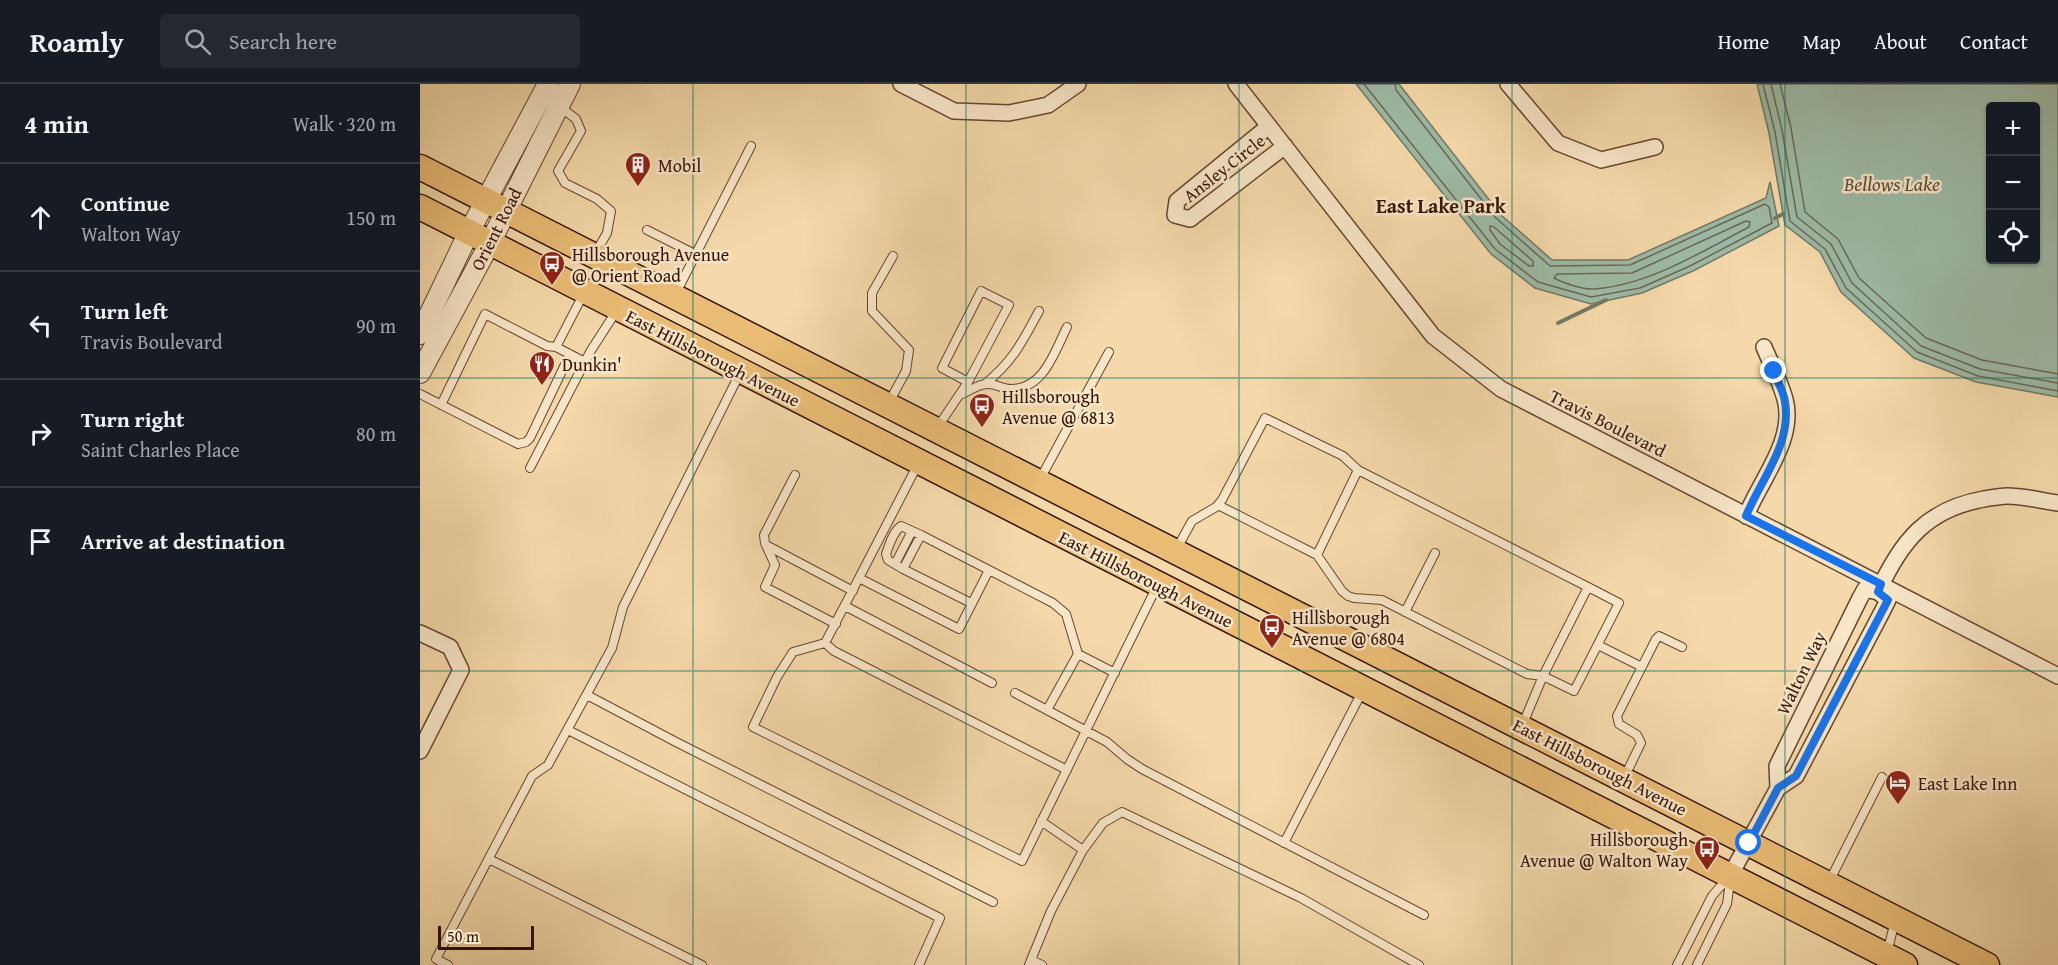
<!DOCTYPE html>
<meta charset="utf-8">
<style>
:root{--surface:#171b24;--page:#242831;--text:#f1f3f6;--muted:#9ea1a6;--line:#363941}
body{margin:0;font-family:"Gentium Book Plus",serif;background:var(--page);color:var(--text)}
.controls{position:absolute;right:18px;top:18px;display:grid;overflow:hidden;border-radius:6px;box-shadow:0 2px 4px #0004}
.controls button{width:54px;height:54px;display:grid;place-items:center;padding:0;border:0;border-bottom:2px solid var(--line);background:var(--surface);color:var(--text);font:30px sans-serif}
.scale{position:absolute;left:18px;bottom:15px;width:96px;box-sizing:border-box;padding-left:6px;border:3px solid #361508;border-top:0;font-size:16px;line-height:21px;white-space:nowrap;color:#361508;-webkit-text-stroke:4px #f8e6c8;paint-order:stroke}
.stop{position:absolute;width:18px;height:18px;margin:-14px;border:4px solid #1a73e8;border-radius:50%;background:#fff}
.stop.end{background:#1a73e8;border-color:#fff;box-shadow:0 2px 6px #0008}
.list{margin:0;padding:0;list-style:none}
h2{display:flex;justify-content:space-between;align-items:center;height:78px;margin:0;padding:0 24px;font-size:26px}
h2 small{font-size:20px;font-weight:400;color:var(--muted)}
.list li{display:grid;grid-template-columns:39px 1fr auto;gap:18px;align-items:center;box-sizing:border-box;height:108px;padding:0 24px;border-top:2px solid var(--line)}
.list b{display:block;font-size:22px;white-space:nowrap}
.list p{margin:0;font-size:20px;white-space:nowrap;color:var(--muted)}
.list em{font-size:20px;font-style:normal;color:var(--muted)}
.icon{flex:none;width:33px;height:33px;fill:none;stroke:currentColor;stroke-width:2;stroke-linecap:round;stroke-linejoin:round}
.map{position:relative;flex:none;width:1638px;height:881px;overflow:hidden}
header{display:flex;align-items:center;gap:36px;box-sizing:border-box;height:84px;padding:0 30px;background:var(--surface);border-bottom:2px solid var(--line)}
header strong{font-size:28px}
nav{display:flex;gap:33px;margin-inline-start:auto;font-size:21px}
.search{width:420px;height:54px;background:var(--page);display:flex;align-items:center;gap:15px;box-sizing:border-box;padding:0 21px;border-radius:6px;color:var(--muted);font-size:22px}
main{display:flex}
aside{flex:1;background:var(--surface)}
.map>svg:first-child{display:block}
</style>
<header>
<strong>Roamly</strong>
<div class="search"><svg class="icon" aria-label="search" viewBox="0 0 24 24"><circle cx="10" cy="10" r="6"/><path d="M15 15l6 6"/></svg>Search here</div>
<nav><a>Home</a><a>Map</a><a>About</a><a>Contact</a></nav>
</header>
<main>
<aside>
<h2>4 min<small>Walk · 320 m</small></h2>
<ul class="list">
<li><svg class="icon" aria-label="ahead" viewBox="0 0 24 24"><path d="M12 20V5M6 11l6-6 6 6"/></svg><div><b>Continue</b><p>Walton Way</p></div><em>150 m</em></li>
<li><svg class="icon" aria-label="left" viewBox="0 0 24 24"><path d="M17 20v-9H6M10 6l-5 5 5 5"/></svg><div><b>Turn left</b><p>Travis Boulevard</p></div><em>90 m</em></li>
<li><svg class="icon" aria-label="right" viewBox="0 0 24 24"><path d="M7 20v-9h11M14 6l5 5-5 5"/></svg><div><b>Turn right</b><p>Saint Charles Place</p></div><em>80 m</em></li>
<li><svg class="icon" aria-label="arrive" viewBox="0 0 24 24"><path d="M6 21V4h12l-3 4 3 4H6"/></svg><div><b>Arrive at destination</b></div></li>
</ul>
</aside>
<div class="map">
<svg width="1638" height="881" viewBox="0 0 1638 881">
<rect width="100%" height="100%" fill="#f5d9aa"/>
<filter id="stains"><feTurbulence type="fractalNoise" baseFrequency=".00333" numOctaves="4"/><feColorMatrix values="0 0 0 0 .2 0 0 0 0 .09 0 0 0 0 .02 0 0 0 .5 -.17"/></filter>
<radialGradient id="worn" r=".72"><stop offset=".6" stop-color="#630" stop-opacity="0"/><stop offset="1" stop-color="#630" stop-opacity=".3"/></radialGradient>
<path fill="#9dbaa6" stroke="#747867" stroke-width="1.5" fill-rule="evenodd" d="M936 0H979L1081 131 1132 176H1208L1346 114 1350 98 1359 142 1273 187 1222 209 1171 220 1115 204 1071 170Z
M1337 0H1638V313L1556 298 1494 274 1421 208 1400 168 1365 141 1349 49ZM1616 22V176H1570V22Z"/>
<g fill="none" stroke-linecap="round" stroke-linejoin="round">
<path stroke="#6a6857" stroke-width="1.5" d="M944 0 1075 165 1118 198 1171 213 1220 204 1270 182 1352 139 1349 123 1345 120 1210 181 1130 182 1076 134 976 6 975 0
M1343 0 1355 48 1370 137 1405 165 1426 204 1497 268 1558 292 1638 307
M1351 0 1362 46 1377 133 1411 160 1432 199 1501 262 1560 285 1638 299
M1360 0 1371 44 1385 128 1418 155 1439 194 1506 254 1562 276 1638 290
M1326 137 1330 138 1329 143C1281 168 1229 201 1174 205 1164 206 1143 199 1134 194L1137 190 1212 189Z
M1070 142 1074 143 1113 177V182H1109L1080 160 1070 146Z"/>
<path stroke="#747867" stroke-width="4" d="M1355 134 1363 130
M1138 239 1186 216"/>
<defs>
<path id="service" d="M139 22 156 35 161 47 138 87 145 99 177 115 191 127 187 149 176 168
M227 146 275 170
M255 211 331 62
M136 263 165 278
M566 299C594 276 602 258 619 227
M0 310 98 360 106 358 110 354 150 270
M542 310C549 307 560 299 568 300 576 300 583 305 591 305 624 305 635 267 647 243
M468 320 486 287 489 266 452 227V209L473 172
M21 321 65 230 127 262 136 263 164 209
M517 344 548 298 522 284 561 207 589 221 548 298
M498 380 439 494 539 545 569 486 633 519 646 530 658 570 695 589
M110 384 170 268 197 226
M938 386 1168 503
M375 391 344 451 345 459 355 481 345 503 416 540
M619 397 689 268
M798 421 897 471 922 507 928 512 934 514 962 516 1107 590 1123 592 1154 607 1199 519 1168 503 1123 592 1102 642
M501 451 481 442C473 448 469 461 466 470L468 476 483 485 501 451 569 486
M346 461 433 507
M756 466 772 437 796 423 802 416 845 334 923 372 938 386 897 471
M475 480 492 447
M483 485 551 519
M439 494 405 559 373 568 357 593 333 643 602 777 737 502
M425 522 572 599
M985 528 1015 469
M405 559 414 567 647 686
M1178 561 1222 583
M658 570 627 626 687 658 707 675 722 685 1004 831
M595 609 627 626
M167 611 256 658 573 818
M148 646 520 834 499 881
M1204 694 1221 659 1217 651 1199 640 1197 632 1236 555 1239 552 1262 563
M621 737 663 766
M864 759 943 606
M69 775 282 881
M1409 798 1462 693
M1467 869 1475 837
M611 876 622 881
M28 881 16 875 112 692 128 681 192 564 203 523 320 289
M609 881 631 827 663 766 683 739 702 728 881 814 999 881
M1257 881 1292 812 1307 795
M1277 881 1307 820 1310 797"/>
<path id="minor" d="M481 0 534 27 589 29 628 21 658 0
M816 0 1013 252 1081 305 1638 592
M1088 0 1138 59 1181 76 1235 63
M849 42 757 117 755 131 770 135 865 62
M1326 432C1340 396 1376 356 1365 315 1360 297 1351 280 1344 263
M1458 508C1481 457 1507 425 1564 415 1572 414 1580 412 1587 412 1604 412 1622 417 1638 419
M0 549 30 563 41 586 0 667
M1310 792 1358 704 1376 692 1463 526 1468 516 1458 508 1445 505 1440 514 1357 682 1358 704"/>
<path id="tertiary" d="M0 250 49 148 128 0
M0 289 70 159 150 0"/>
<path id="primary" d="M0 83 1567 881
M0 123 1485 881"/>
</defs>
<use href="#service" stroke="#664630" stroke-width="10"/>
<use href="#minor" stroke="#664630" stroke-width="18"/>
<use href="#tertiary" stroke="#664630" stroke-width="22"/>
<use href="#primary" stroke="#361508" stroke-width="27"/>
<use href="#service" stroke="#f8e6c8" stroke-width="8"/>
<use href="#minor" stroke="#f8e6c8" stroke-width="15"/>
<use href="#tertiary" stroke="#f8e6c8" stroke-width="20"/>
<use href="#primary" stroke="#eabc75" stroke-width="24"/>
</g>
<g fill="none" stroke-linecap="round" stroke-linejoin="round">
<path stroke="#1a73e8" stroke-width="8" d="M1329 759 1358 704 1376 692 1468 516 1458 508 1461 500 1326 432C1341 395 1372 360 1365 318 1364 308 1357 297 1354 287"/>
</g>
<path fill="none" stroke="#0f766e" stroke-width="1.5" stroke-opacity="0.55" d="M273 0V881M546 0V881M819 0V881M1092 0V881M1365 0V881M0 294H1638M0 587H1638"/>
<defs>
<symbol id="building-pin" viewBox="-11 -11 22 30"><path d="M0 17L-7.5 6A9.5 9.5 0 1 1 7.5 6Z" fill="#8f2418" stroke="#f8e6c8"/><path d="M-4-6H4V6H1V3H-1V6H-4ZM-2.5-4.3h1.7v1.8h-1.7ZM.8-4.3h1.7v1.8H.8ZM-2.5-1h1.7V.8h-1.7ZM.8-1h1.7V.8H.8Z" fill="#fff"/></symbol>
<symbol id="bus-pin" viewBox="-11 -11 22 30"><path d="M0 17L-7.5 6A9.5 9.5 0 1 1 7.5 6Z" fill="#8f2418" stroke="#f8e6c8"/><path d="M-5-6H5V4H4V6H2V4H-2V6H-4V4H-5ZM-3.5-4V0h7V-4ZM-3.5 1.2v1.5H-2V1.2ZM2 1.2v1.5H3.5V1.2Z" fill="#fff"/></symbol>
<symbol id="restaurant-pin" viewBox="-11 -11 22 30"><path d="M0 17L-7.5 6A9.5 9.5 0 1 1 7.5 6Z" fill="#8f2418" stroke="#f8e6c8"/><path d="M-5-6h1v4h1v-4h1v4h1v-4h1v5L-1.5 .5V6h-2V.5L-5-1ZM5-6V6H3V1.5H1.5Q1.5-4 5-6Z" fill="#fff"/></symbol>
<symbol id="hotel-pin" viewBox="-11 -11 22 30"><path d="M0 17L-7.5 6A9.5 9.5 0 1 1 7.5 6Z" fill="#8f2418" stroke="#f8e6c8"/><path d="M-6-4.5h1.5V1H6V5H4.5V3h-9V5H-6ZM-4 0a1.8 1.8 0 1 1 3.6 0ZM.5 0V-2.5h3Q6-2.5 6 0Z" fill="#fff"/></symbol>
</defs>
<g fill-rule="evenodd">
<use href="#building-pin" x="203" y="66" width="30" height="40"/>
<use href="#bus-pin" x="117" y="165" width="30" height="40"/>
<use href="#restaurant-pin" x="107" y="265" width="30" height="40"/>
<use href="#bus-pin" x="547" y="307" width="30" height="40"/>
<use href="#bus-pin" x="837" y="528" width="30" height="40"/>
<use href="#hotel-pin" x="1463" y="684" width="30" height="40"/>
<use href="#bus-pin" x="1272" y="750" width="30" height="40"/>
</g>
<g text-anchor="middle" dominant-baseline="central" stroke-width="5" stroke-linejoin="round" paint-order="stroke">
<g font-size="18" fill="#361508" stroke="#f8e6c8" text-anchor="start">
<text x="238" y="81">Mobil</text>
<text x="152" y="170">Hillsborough Avenue<tspan x="152" dy="21">@ Orient Road</tspan></text>
<text x="142" y="280">Dunkin'</text>
<text x="582" y="312">Hillsborough<tspan x="582" dy="21">Avenue @ 6813</tspan></text>
<text x="872" y="533">Hillsborough<tspan x="872" dy="21">Avenue @ 6804</tspan></text>
<text x="1498" y="699">East Lake Inn</text>
<text x="1268" y="755" text-anchor="end">Hillsborough<tspan x="1268" dy="21">Avenue @ Walton Way</tspan></text>
</g>
<g font-size="18" fill="#361508" stroke="#f8e6c8">
<text transform="translate(804 84) rotate(-38)">Ansley Circle</text>
<text transform="translate(76 145) rotate(-63)">Orient Road</text>
<text transform="translate(293 274) rotate(27)">East Hillsborough Avenue</text>
<text transform="translate(1188 339) rotate(27)">Travis Boulevard</text>
<text transform="translate(726 495) rotate(27)">East Hillsborough Avenue</text>
<text transform="translate(1381 589) rotate(-64)">Walton Way</text>
<text transform="translate(1180 683) rotate(27)">East Hillsborough Avenue</text>
</g>
<g font-size="20" font-style="italic" fill="#5a4f3f" stroke="#f8e6c8">
<text x="1472" y="99">Bellows Lake</text>
</g>
<g font-size="20" font-weight="bold" fill="#361508" stroke="#f8e6c8">
<text x="1021" y="121">East Lake Park</text>
</g>
</g>
<rect width="100%" height="100%" filter="url(#stains)"/>
<rect width="100%" height="100%" fill="url(#worn)"/>
</svg>
<div class="controls">
<button>+</button>
<button>−</button>
<button><svg class="icon" aria-label="locate" viewBox="0 0 24 24"><circle cx="12" cy="12" r="6"/><path d="M12 2v4M12 18v4M2 12h4M18 12h4"/></svg></button>
</div>
<div class="scale">50 m</div>
<div class="stop" style="left:1329px;top:759px"></div>
<div class="stop end" style="left:1354px;top:287px"></div>
</div>
</main>
